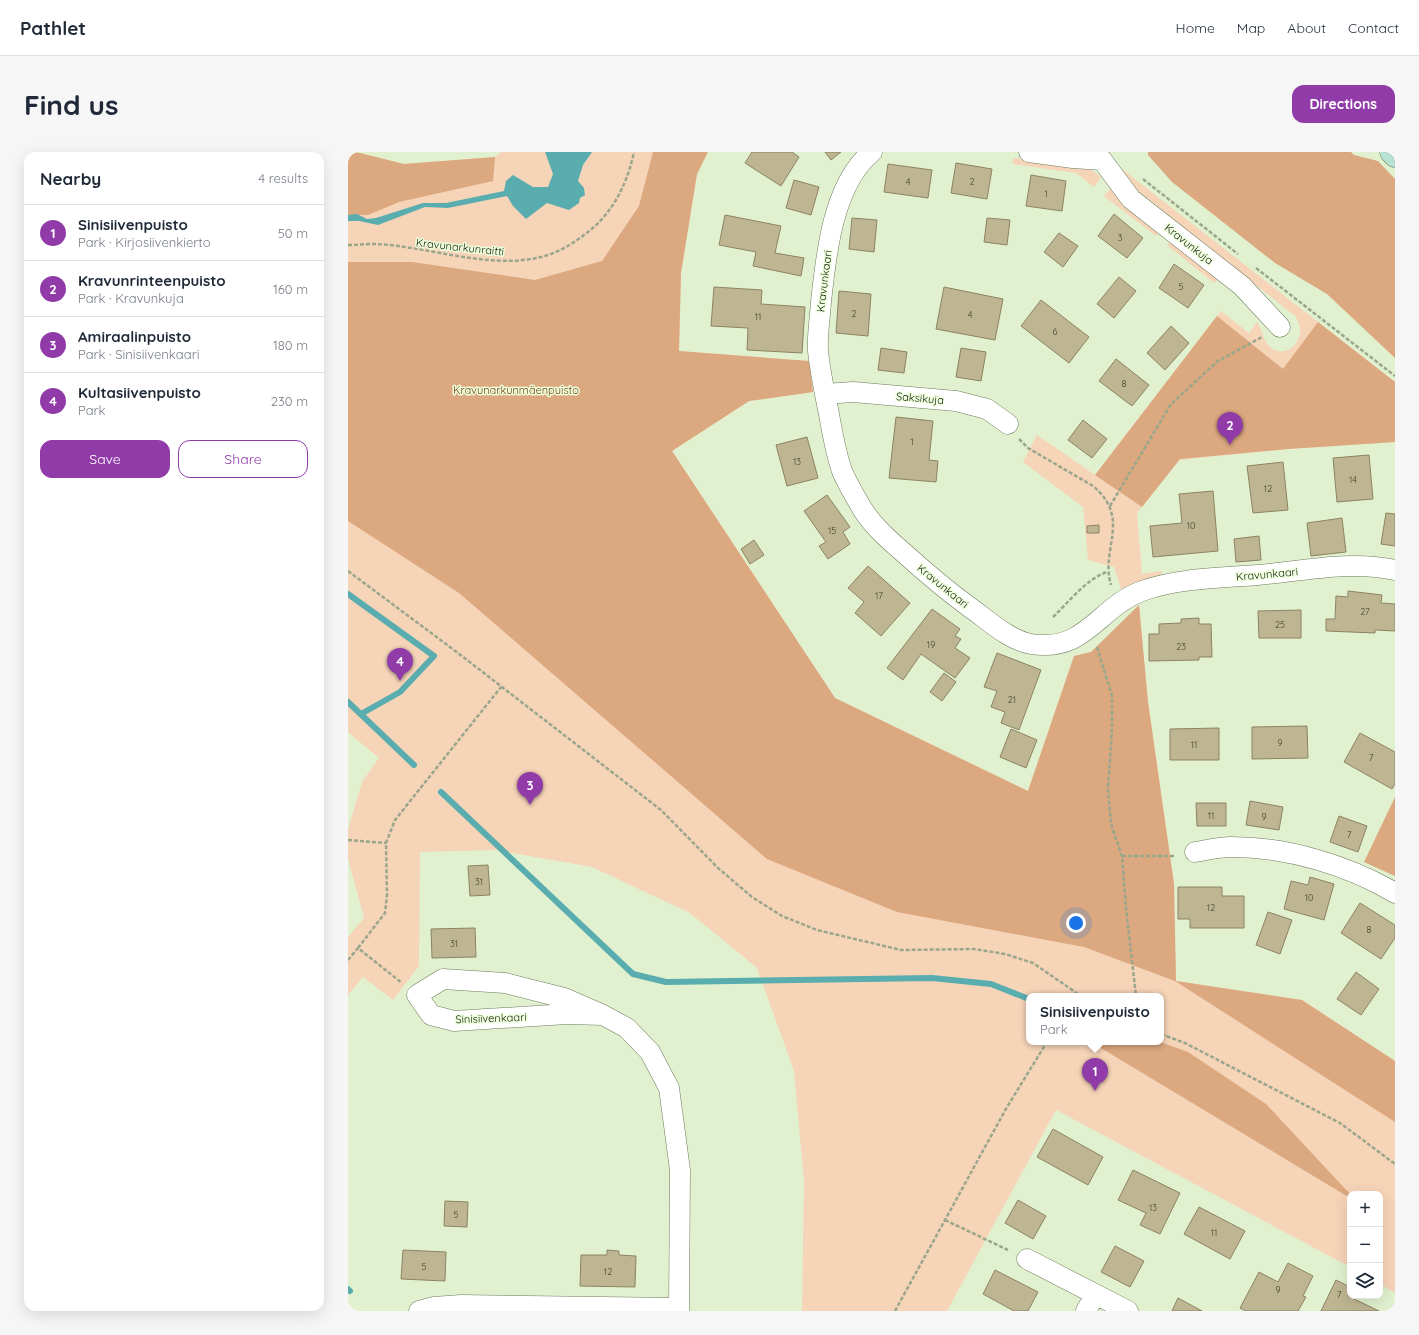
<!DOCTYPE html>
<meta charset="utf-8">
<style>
:root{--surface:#fff;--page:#f6f6f7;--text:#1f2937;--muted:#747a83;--line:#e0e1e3;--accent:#913ba8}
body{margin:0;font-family:Quicksand,sans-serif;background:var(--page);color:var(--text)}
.controls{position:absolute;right:12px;bottom:12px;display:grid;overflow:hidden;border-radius:8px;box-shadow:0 4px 16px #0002}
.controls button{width:36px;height:36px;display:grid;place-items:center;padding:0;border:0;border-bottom:1px solid var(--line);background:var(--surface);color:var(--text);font:20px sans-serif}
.you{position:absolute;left:728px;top:771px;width:14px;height:14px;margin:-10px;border:3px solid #fff;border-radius:50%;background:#1a73e8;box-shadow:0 0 0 6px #1a73e833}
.badge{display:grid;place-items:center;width:26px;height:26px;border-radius:50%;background:var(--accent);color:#fff;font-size:13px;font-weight:700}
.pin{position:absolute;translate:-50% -33px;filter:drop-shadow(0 1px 2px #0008)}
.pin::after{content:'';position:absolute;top:21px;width:14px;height:12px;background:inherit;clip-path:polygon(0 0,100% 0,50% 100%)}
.popup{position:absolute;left:678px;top:841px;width:138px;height:52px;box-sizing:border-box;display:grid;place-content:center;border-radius:8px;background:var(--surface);filter:drop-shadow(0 1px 3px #0005);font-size:13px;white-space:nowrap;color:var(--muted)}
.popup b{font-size:15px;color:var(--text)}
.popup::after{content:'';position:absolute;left:50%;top:100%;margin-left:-8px;border:8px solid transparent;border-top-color:var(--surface)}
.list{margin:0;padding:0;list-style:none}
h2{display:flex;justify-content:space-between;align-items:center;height:52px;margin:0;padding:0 16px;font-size:17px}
h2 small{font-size:13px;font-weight:400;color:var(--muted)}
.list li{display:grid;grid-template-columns:26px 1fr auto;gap:12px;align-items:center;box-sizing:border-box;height:56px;padding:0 16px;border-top:1px solid var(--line)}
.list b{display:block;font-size:15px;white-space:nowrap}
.list p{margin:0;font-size:13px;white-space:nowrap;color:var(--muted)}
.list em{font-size:13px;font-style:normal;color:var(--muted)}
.actions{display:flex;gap:8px;padding:12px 16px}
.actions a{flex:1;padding:9px 0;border:1px solid var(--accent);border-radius:12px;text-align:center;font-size:14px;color:var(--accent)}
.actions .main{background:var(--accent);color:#fff}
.icon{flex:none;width:22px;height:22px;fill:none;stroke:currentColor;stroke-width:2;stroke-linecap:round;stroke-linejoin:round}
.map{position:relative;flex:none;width:1047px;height:1159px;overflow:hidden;border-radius:12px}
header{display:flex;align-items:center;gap:24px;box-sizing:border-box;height:56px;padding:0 20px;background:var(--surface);border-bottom:1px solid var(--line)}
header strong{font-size:19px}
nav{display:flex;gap:22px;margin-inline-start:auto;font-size:14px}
.intro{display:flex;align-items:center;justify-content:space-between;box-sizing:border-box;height:96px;padding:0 24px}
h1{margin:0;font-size:28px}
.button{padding:10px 18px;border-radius:12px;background:var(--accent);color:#fff;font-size:14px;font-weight:700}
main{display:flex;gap:24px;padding:0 24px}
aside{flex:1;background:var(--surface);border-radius:12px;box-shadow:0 4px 16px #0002}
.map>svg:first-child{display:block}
</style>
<header>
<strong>Pathlet</strong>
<nav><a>Home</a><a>Map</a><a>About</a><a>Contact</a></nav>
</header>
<div class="intro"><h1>Find us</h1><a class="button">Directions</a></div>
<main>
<aside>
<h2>Nearby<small>4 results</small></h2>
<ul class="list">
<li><span class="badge">1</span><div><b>Sinisiivenpuisto</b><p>Park · Kirjosiivenkierto</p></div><em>50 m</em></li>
<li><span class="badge">2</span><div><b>Kravunrinteenpuisto</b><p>Park · Kravunkuja</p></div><em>160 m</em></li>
<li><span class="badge">3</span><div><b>Amiraalinpuisto</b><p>Park · Sinisiivenkaari</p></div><em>180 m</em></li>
<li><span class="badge">4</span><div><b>Kultasiivenpuisto</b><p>Park</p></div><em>230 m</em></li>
</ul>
<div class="actions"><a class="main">Save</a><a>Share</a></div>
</aside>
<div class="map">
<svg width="1047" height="1159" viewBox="0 0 1047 1159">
<rect width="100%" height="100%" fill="#e1f1cf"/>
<path fill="#f6d4b8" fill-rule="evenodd" d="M0 0H8L56 12 147 5 153 0H360L349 22 333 121 331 199 461 209 465 240 401 249 324 299 487 546 680 639 726 504 743 500 791 453 800 550 826 732 828 829 954 848 1047 909V1141L1032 1132V1042H1002V1115L708 958 599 1159H454L456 1029 446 919 409 816 342 761 244 715 148 698 72 700 71 814 45 848 15 825 0 843V785L16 766 0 707V677L14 630 31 606 0 580ZM681 844H813V890H681Z
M666 6 741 16 753 25 746 35 728 21 664 12Z
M774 17 1047 230V290L940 297 831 308 789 361 794 422 814 419 812 427 774 440 766 415 740 408 735 355 675 310 689 283 747 323 873 159 901 181 909 170C915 178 915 191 925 197 943 207 961 183 947 164L793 42 777 25Z
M763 36 810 80 808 84 756 44Z
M823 88 870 127 866 131 819 93Z"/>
<path fill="#dba87f" d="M0 0H8L56 12 147 5 145 29 51 50 20 63H0Z
M305 0H360L349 22 333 121 331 199 461 209 465 240 401 249 324 299 487 546 680 639 726 504 743 500 791 453 800 550 826 732 828 829 954 848 1047 909V970L827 829 736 795 549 760 419 707 111 441 0 369V110H64L187 128 254 109 291 54Z
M800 0H1003L1006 3 1030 9 1047 27V206L979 142 927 111 824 30 800 3Z
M869 164 935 217 970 170 1047 230V290L940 297 832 307 794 355 747 323Z
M1047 645V724L1016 710Z
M743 890H812L840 900 918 952 1002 1042V1046Z"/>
<path fill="#59adae" d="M197 0H244L235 13 230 29 236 36 237 43 232 46 231 51 221 58 199 51 178 67 165 54 159 44 100 56 77 55 30 73 11 69H0V63L9 62 19 67 28 66 75 51H98L156 39 158 29 165 23 185 35H200L205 22Z"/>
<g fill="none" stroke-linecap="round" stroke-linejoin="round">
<path stroke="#59adae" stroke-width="6" d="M0 442 86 504 52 540 13 562
M0 550 66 613
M93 640 285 822 318 830 584 826 643 832 681 847
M0 1137 2 1139"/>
</g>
<path fill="#beb592" stroke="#8c8362" d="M404 0H444L451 5 433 34 397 11Z
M477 0H493L483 8Z
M608 11 644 17 639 47 603 41Z
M540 12 584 18 580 46 536 40Z
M683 23 718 29 714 59 678 54Z
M446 28 471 35 463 63 438 56Z
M766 62 795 86 779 106 750 84Z
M377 63 433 74 427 101 456 106 453 124 405 114 408 100 371 93Z
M504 66 529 68 526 100 501 97Z
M639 66 662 68 659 93 636 90Z
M711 81 730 94 715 115 696 100Z
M826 112 856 133 840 156 811 136Z
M771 125 788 139 766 166 749 152Z
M366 135 414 138 413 152 457 155 454 201 399 198 400 176 363 174Z
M596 135 655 147 647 188 588 177Z
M491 139 523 142 520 184 488 181Z
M693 148 741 185 721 211 673 174Z
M823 174 841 191 817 218 799 201Z
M533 196 559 200 556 221 530 218Z
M613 196 638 200 633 229 608 225Z
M768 207 801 233 784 254 751 229Z
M548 265 585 269 581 308 590 309 588 330 541 326Z
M735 268 759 287 744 306 720 288Z
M459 285 470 326 439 334 428 293Z
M1021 303 1025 347 989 350 985 306Z
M935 310 940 358 905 361 899 314Z
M865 339 870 399 805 405 802 374 834 371 831 342Z
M479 343 502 375 495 380 502 392 480 407 471 394 478 390 456 359Z
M1038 361 1047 362V394L1033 392Z
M994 366 998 400 963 404 959 371Z
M751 373V381H739V374Z
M911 384 913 408 888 410 886 387Z
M406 388 416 403 402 412 393 397Z
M520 414 562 451 533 484 507 461 516 450 500 436Z
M1000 439 1034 443 1033 451 1047 452V479L1027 478V481L978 479V467H987L988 444 1000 445Z
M584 457 612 477 607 484 613 487 607 496 622 506 607 526 573 502 555 528 539 516Z
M953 458V486H911L910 459Z
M851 466V472H863L864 505H851V508L801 509V482H811V472L833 471V467Z
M649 501 693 518 671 578 653 571 657 560 643 555 649 539 636 535Z
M596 521 608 530 594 549 582 540Z
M959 574 960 606 904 607V575Z
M871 576V608H822V577Z
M663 577 689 588 678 616 652 605Z
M1012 581 1047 600V632L1044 637 996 610Z
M902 649 935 655 931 678 898 673Z
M848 651H878V674H849Z
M991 664 1019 674 1010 700 982 690Z
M140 713 142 743 122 744 120 714Z
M962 725 986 732 976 768 936 757 943 729 960 733Z
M830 735H874V744H896V776H842V767H830Z
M1012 751 1047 773V786L1033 807 993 781Z
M920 760 944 768 932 802 908 793Z
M127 776 128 805 84 806 83 777Z
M1008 820 1031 837 1013 863 989 847Z
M705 977 755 1005 740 1033 689 1005Z
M785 1018 832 1041 812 1082 792 1073 798 1061 770 1048Z
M670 1048 698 1064 685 1087 657 1071Z
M97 1049 120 1050 119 1075 96 1074Z
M851 1055 897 1079 882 1107 836 1082Z
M767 1094 796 1109 782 1135 753 1120Z
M55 1098 98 1100 97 1129 53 1127Z
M259 1098 271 1099V1103L288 1104 287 1135 232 1134 233 1103H259Z
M940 1111 965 1124 955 1144 958 1145 950 1159H898L892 1156 911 1120 930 1130Z
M647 1118 690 1140 680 1159H666L635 1142Z
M988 1128 1002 1135 1000 1144 1031 1159H973Z
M830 1146 854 1159H824Z"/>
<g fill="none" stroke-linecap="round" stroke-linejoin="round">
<defs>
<path id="street" d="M524 0C485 32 478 102 473 150 472 166 469 183 470 199 472 219 476 238 480 257 484 278 487 299 494 319 500 333 508 346 515 358 526 375 541 388 556 401 577 420 597 437 620 454 639 467 660 488 683 492 738 501 750 455 794 439 830 426 872 426 910 423 954 419 1003 408 1047 418
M681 0 725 6 754 8
M754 8 783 47 894 134 932 175
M477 242 505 240 608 249 639 257 660 272
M847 700C859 698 872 695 883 695 939 695 1000 713 1047 741
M255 863 219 862 106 869 83 863 69 843 95 827 157 831 216 846 255 863 279 876 302 900 321 936 332 1018 331 1159
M679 1107 780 1159
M71 1159 86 1155 113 1153 331 1156
M738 1159 747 1143"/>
<path id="secondary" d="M1043 0 1047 4"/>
</defs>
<use href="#street" stroke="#6c7b5c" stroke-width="21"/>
<use href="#secondary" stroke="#6c7b5c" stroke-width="23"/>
<path stroke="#9aa68c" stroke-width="2.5" stroke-dasharray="4 2" stroke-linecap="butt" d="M795 27 890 102
M0 93C9 93 18 92 27 92 80 94 140 118 193 105 209 101 223 93 236 83 264 63 279 33 286 0
M908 116 1047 224
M671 287 680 296 745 334C784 367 752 396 763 433
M762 354 823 252 870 209 914 185
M0 419 110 501 313 658 370 716 404 745 434 764 469 778 553 798 626 797 657 802 685 811 733 844
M705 465C721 450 738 427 759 420
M749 495 764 544V576L760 637 763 672 774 704 778 756 788 844
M0 688 38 691
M774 704H827
M10 796 37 761 39 743 38 691 47 668 153 535
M0 808 10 796 54 831
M813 882 837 891 992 971 1047 1012
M597 1068 660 1098
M547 1159 659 955 699 890"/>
<use href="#street" stroke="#fff" stroke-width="20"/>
<use href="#secondary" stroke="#b7e2d4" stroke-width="22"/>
</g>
<g text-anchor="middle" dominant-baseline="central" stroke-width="3" stroke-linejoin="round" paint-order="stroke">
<g font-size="9" fill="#3f4230">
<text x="560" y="29">4</text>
<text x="624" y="29">2</text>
<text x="698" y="41">1</text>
<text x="772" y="85">3</text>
<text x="833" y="134">5</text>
<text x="506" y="161">2</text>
<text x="622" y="162">4</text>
<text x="410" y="164">11</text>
<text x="707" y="179">6</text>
<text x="776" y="231">8</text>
<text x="564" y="289">1</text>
<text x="449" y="309">13</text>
<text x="1005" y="327">14</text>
<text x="920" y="336">12</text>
<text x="843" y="373">10</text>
<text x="484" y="378">15</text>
<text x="531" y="443">17</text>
<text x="1017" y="459">27</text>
<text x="932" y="472">25</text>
<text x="583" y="492">19</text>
<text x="833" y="494">23</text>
<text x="664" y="547">21</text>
<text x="932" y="590">9</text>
<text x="846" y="592">11</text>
<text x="1023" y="605">7</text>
<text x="863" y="663">11</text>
<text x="916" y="664">9</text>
<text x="1001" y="682">7</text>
<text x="131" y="729">31</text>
<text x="961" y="745">10</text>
<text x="863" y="755">12</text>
<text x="1021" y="777">8</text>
<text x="106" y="791">31</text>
<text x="805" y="1055">13</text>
<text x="108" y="1062">5</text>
<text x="866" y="1080">11</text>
<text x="76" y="1114">5</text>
<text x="260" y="1119">12</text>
<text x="930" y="1137">9</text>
<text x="991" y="1142">7</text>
</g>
<g font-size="11" fill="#151b0f" stroke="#eeffdc">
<text transform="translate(841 92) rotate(38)">Kravunkuja</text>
<text transform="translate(112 95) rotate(6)">Kravunarkunraitti</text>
<text transform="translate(476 129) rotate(-83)">Kravunkaari</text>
<text transform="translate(572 246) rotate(5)">Saksikuja</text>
<text transform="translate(919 422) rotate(-5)">Kravunkaari</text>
<text transform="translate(595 434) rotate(39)">Kravunkaari</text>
<text transform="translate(143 866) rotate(-2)">Sinisiivenkaari</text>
</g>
<g font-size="11" fill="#744415" stroke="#eeffdc">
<text x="168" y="238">Kravunarkunmäenpuisto</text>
</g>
</g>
</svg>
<div class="controls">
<button>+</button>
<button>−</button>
<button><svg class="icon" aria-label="layers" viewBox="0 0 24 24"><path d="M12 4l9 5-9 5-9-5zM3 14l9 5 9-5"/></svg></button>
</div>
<div class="you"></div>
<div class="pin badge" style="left:747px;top:939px">1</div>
<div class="popup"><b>Sinisiivenpuisto</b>Park</div>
<div class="pin badge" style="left:882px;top:293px">2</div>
<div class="pin badge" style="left:182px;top:653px">3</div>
<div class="pin badge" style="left:52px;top:529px">4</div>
</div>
</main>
